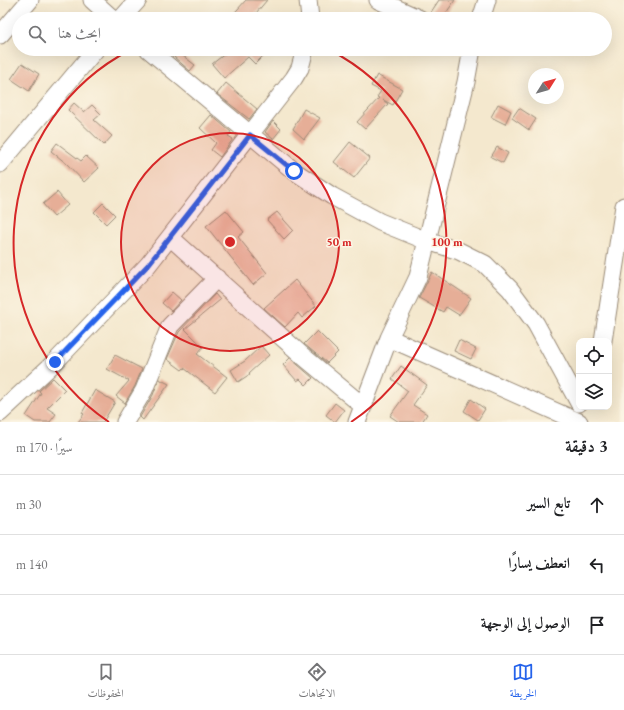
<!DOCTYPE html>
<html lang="ar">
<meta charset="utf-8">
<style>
:root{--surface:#fff;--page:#f6f6f6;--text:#202124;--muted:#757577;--line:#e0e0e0;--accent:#2563eb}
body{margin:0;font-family:"EB Garamond",Amiri,serif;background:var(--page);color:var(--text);direction:rtl}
.controls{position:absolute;right:12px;bottom:12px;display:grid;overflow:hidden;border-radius:8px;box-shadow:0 4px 16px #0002}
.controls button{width:36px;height:36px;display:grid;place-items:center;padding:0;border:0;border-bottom:1px solid var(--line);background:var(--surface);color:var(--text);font:20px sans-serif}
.compass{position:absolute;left:528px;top:68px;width:36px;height:36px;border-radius:50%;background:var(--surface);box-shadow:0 4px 16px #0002;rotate:53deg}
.stop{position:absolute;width:12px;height:12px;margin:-9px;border:3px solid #2563eb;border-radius:50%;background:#fff}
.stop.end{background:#2563eb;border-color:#fff;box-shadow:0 1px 4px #0008}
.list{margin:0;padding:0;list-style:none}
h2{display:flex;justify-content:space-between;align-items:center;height:52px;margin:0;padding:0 16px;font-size:17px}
h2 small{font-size:13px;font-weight:400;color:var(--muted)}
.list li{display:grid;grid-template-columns:26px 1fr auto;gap:12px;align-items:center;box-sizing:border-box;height:60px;padding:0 16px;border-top:1px solid var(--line)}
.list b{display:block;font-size:15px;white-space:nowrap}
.list em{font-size:13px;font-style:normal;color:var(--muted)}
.icon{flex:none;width:22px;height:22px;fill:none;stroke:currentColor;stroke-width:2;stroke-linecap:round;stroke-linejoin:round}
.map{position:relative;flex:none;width:624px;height:422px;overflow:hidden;direction:ltr}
.search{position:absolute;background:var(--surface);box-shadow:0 4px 16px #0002;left:12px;right:12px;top:12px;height:44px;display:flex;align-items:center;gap:10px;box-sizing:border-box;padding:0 14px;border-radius:22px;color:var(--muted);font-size:15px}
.sheet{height:232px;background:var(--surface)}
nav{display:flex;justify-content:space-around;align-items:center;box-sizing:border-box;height:56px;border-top:1px solid var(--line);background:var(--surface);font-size:11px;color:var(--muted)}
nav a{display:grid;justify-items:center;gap:2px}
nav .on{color:var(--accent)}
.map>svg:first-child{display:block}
</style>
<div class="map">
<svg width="624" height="422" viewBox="0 0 624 422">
<rect width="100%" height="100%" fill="#fcf5e5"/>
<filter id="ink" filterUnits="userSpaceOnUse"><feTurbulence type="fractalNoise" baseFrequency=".025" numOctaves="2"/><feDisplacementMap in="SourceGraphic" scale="8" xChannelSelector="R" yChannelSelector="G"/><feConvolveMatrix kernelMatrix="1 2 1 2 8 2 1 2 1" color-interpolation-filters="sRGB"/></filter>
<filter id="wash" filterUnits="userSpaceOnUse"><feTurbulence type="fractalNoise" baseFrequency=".012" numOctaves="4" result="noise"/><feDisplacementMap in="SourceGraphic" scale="16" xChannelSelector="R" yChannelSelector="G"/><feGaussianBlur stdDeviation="0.9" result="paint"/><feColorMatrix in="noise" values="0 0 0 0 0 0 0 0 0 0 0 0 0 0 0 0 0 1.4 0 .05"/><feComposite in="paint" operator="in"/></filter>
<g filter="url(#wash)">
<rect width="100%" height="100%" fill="#f4e8ce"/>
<g id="blocks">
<path fill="#e6ae97" d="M246 0H267L251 19H229Z
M439 0H455L442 19H430L429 15Z
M231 49H258L264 55 255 64 248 57 224 78 212 64Z
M178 52 195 65 190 71 174 57Z
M22 63 39 74 29 91 11 79Z
M377 75 402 89 393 105 383 100 388 104 365 129 357 122 379 98 377 97 381 91 371 86Z
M226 83 257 109 249 119 217 94Z
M74 103 84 112 92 105 101 114 94 120 112 136 104 145 68 110Z
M498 104 511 111 505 124 491 117Z
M519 108 536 119 529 130 512 118Z
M304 109 320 118 304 139 293 129Z
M211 115 231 132 228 136 233 139 220 157 211 150 216 143 200 128Z
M273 121 281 129 273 139 265 132Z
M350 142 370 158 354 178 334 162Z
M57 143 81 161 86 156 99 168 84 182 67 164 51 151Z
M497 147 508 153 503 163 491 157Z
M57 192 68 205 54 217 43 204Z
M103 203 115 215 106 224 94 212Z
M226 210 244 232 238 237 267 273 253 285 206 226Z
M277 212 293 230 284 239 267 220Z
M432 272 471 298 459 315 446 307 443 312 419 298Z
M295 280 316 306 302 318 298 313 285 327 264 308Z
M172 292 181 300 171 311 162 303Z
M215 294 220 300 185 329 203 347 197 354 227 377 215 392 184 368 182 370 167 359 179 332Z
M317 331 338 352 327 363 304 344Z
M459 340 476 349 471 359 454 351Z
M261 346 269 355 249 373 250 374 238 382 231 370 245 361Z
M115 355 142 369 135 386 125 403 116 396 129 381 107 369Z
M290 358 313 378 306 385 300 379 297 381 283 365Z
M401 366 427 385 413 405 427 414 422 422H399L390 416 408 391 392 379Z
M53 378 65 390 47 408 56 414 50 422H35L26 416 41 393 39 391Z
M159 379 169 384 143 420 140 417 153 395Z
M95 390 115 402 103 422H78L84 414 82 413Z
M471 399 485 409 478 420 464 411Z
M335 403 344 410 335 422 326 415Z"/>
</g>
</g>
<g filter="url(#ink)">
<use href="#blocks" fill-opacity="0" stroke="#988976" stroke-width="1"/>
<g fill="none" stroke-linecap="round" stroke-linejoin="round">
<defs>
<path id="street" d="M92 0 113 19
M308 0 310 19
M378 0 420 19
M121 19 138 0
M481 19 487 0
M0 35 30 0
M148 49 294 171 332 196 380 222 427 241 459 251 485 264 510 289 536 324 579 403
M0 164 96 49
M170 237 304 357 363 406
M389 338 579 422
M603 341 624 206
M0 413 55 362 148 265 294 78 300 68 305 49
M125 422 144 390 170 326 217 278
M357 422 389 338 418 277 466 82 472 49"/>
</defs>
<use href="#street" stroke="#988976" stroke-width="19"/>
<use href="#street" stroke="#fff" stroke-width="17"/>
</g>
</g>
<g fill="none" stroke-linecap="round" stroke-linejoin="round" filter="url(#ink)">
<path stroke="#2563eb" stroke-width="5" d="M55 362 148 265 250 135 294 171"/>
</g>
<circle cx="230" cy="242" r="109" fill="#d62828" fill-opacity=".12"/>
<g fill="none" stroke="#d62828" stroke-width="2">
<circle cx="230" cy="242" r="109"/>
<path d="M109 422A217 217 0 0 1 130 50M330 50A217 217 0 0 1 351 422"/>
</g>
<circle cx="230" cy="242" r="6" fill="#d62828" stroke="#fcf5e5" stroke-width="2"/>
<g font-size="12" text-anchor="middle" font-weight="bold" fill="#d62828" stroke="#fcf5e5" stroke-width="3" stroke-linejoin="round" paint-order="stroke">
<text x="339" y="246">50 m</text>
<text x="447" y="246">100 m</text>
</g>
</svg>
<div class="controls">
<button><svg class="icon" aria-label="locate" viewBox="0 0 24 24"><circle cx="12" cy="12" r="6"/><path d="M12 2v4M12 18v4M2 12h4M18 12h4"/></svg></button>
<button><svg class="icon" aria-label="layers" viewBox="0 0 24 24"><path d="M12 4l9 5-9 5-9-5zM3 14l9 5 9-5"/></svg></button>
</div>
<svg class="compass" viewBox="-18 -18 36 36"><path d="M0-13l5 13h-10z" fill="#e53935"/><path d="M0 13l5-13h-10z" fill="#757577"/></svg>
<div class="stop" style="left:294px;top:171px"></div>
<div class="stop end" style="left:55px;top:362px"></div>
<div class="search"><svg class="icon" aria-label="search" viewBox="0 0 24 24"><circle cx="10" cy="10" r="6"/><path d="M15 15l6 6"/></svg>ابحث هنا</div>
</div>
<section class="sheet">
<h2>3 دقيقة<small>سيرًا · 170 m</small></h2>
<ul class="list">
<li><svg class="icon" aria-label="ahead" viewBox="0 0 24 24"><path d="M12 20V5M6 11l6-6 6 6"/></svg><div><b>تابع السير</b></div><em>30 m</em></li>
<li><svg class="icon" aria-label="left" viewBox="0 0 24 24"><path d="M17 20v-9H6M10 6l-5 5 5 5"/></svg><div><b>انعطف يسارًا</b></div><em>140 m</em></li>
<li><svg class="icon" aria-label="arrive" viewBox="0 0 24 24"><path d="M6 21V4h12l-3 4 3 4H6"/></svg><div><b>الوصول إلى الوجهة</b></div></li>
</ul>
</section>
<nav>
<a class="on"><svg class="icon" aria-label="map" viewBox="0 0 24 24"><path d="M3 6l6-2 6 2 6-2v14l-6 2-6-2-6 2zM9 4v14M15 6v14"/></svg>الخريطة</a>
<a><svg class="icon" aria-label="directions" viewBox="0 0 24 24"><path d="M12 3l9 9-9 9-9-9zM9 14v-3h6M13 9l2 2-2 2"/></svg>الاتجاهات</a>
<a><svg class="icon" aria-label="saved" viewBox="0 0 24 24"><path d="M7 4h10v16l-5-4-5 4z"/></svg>المحفوظات</a>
</nav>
